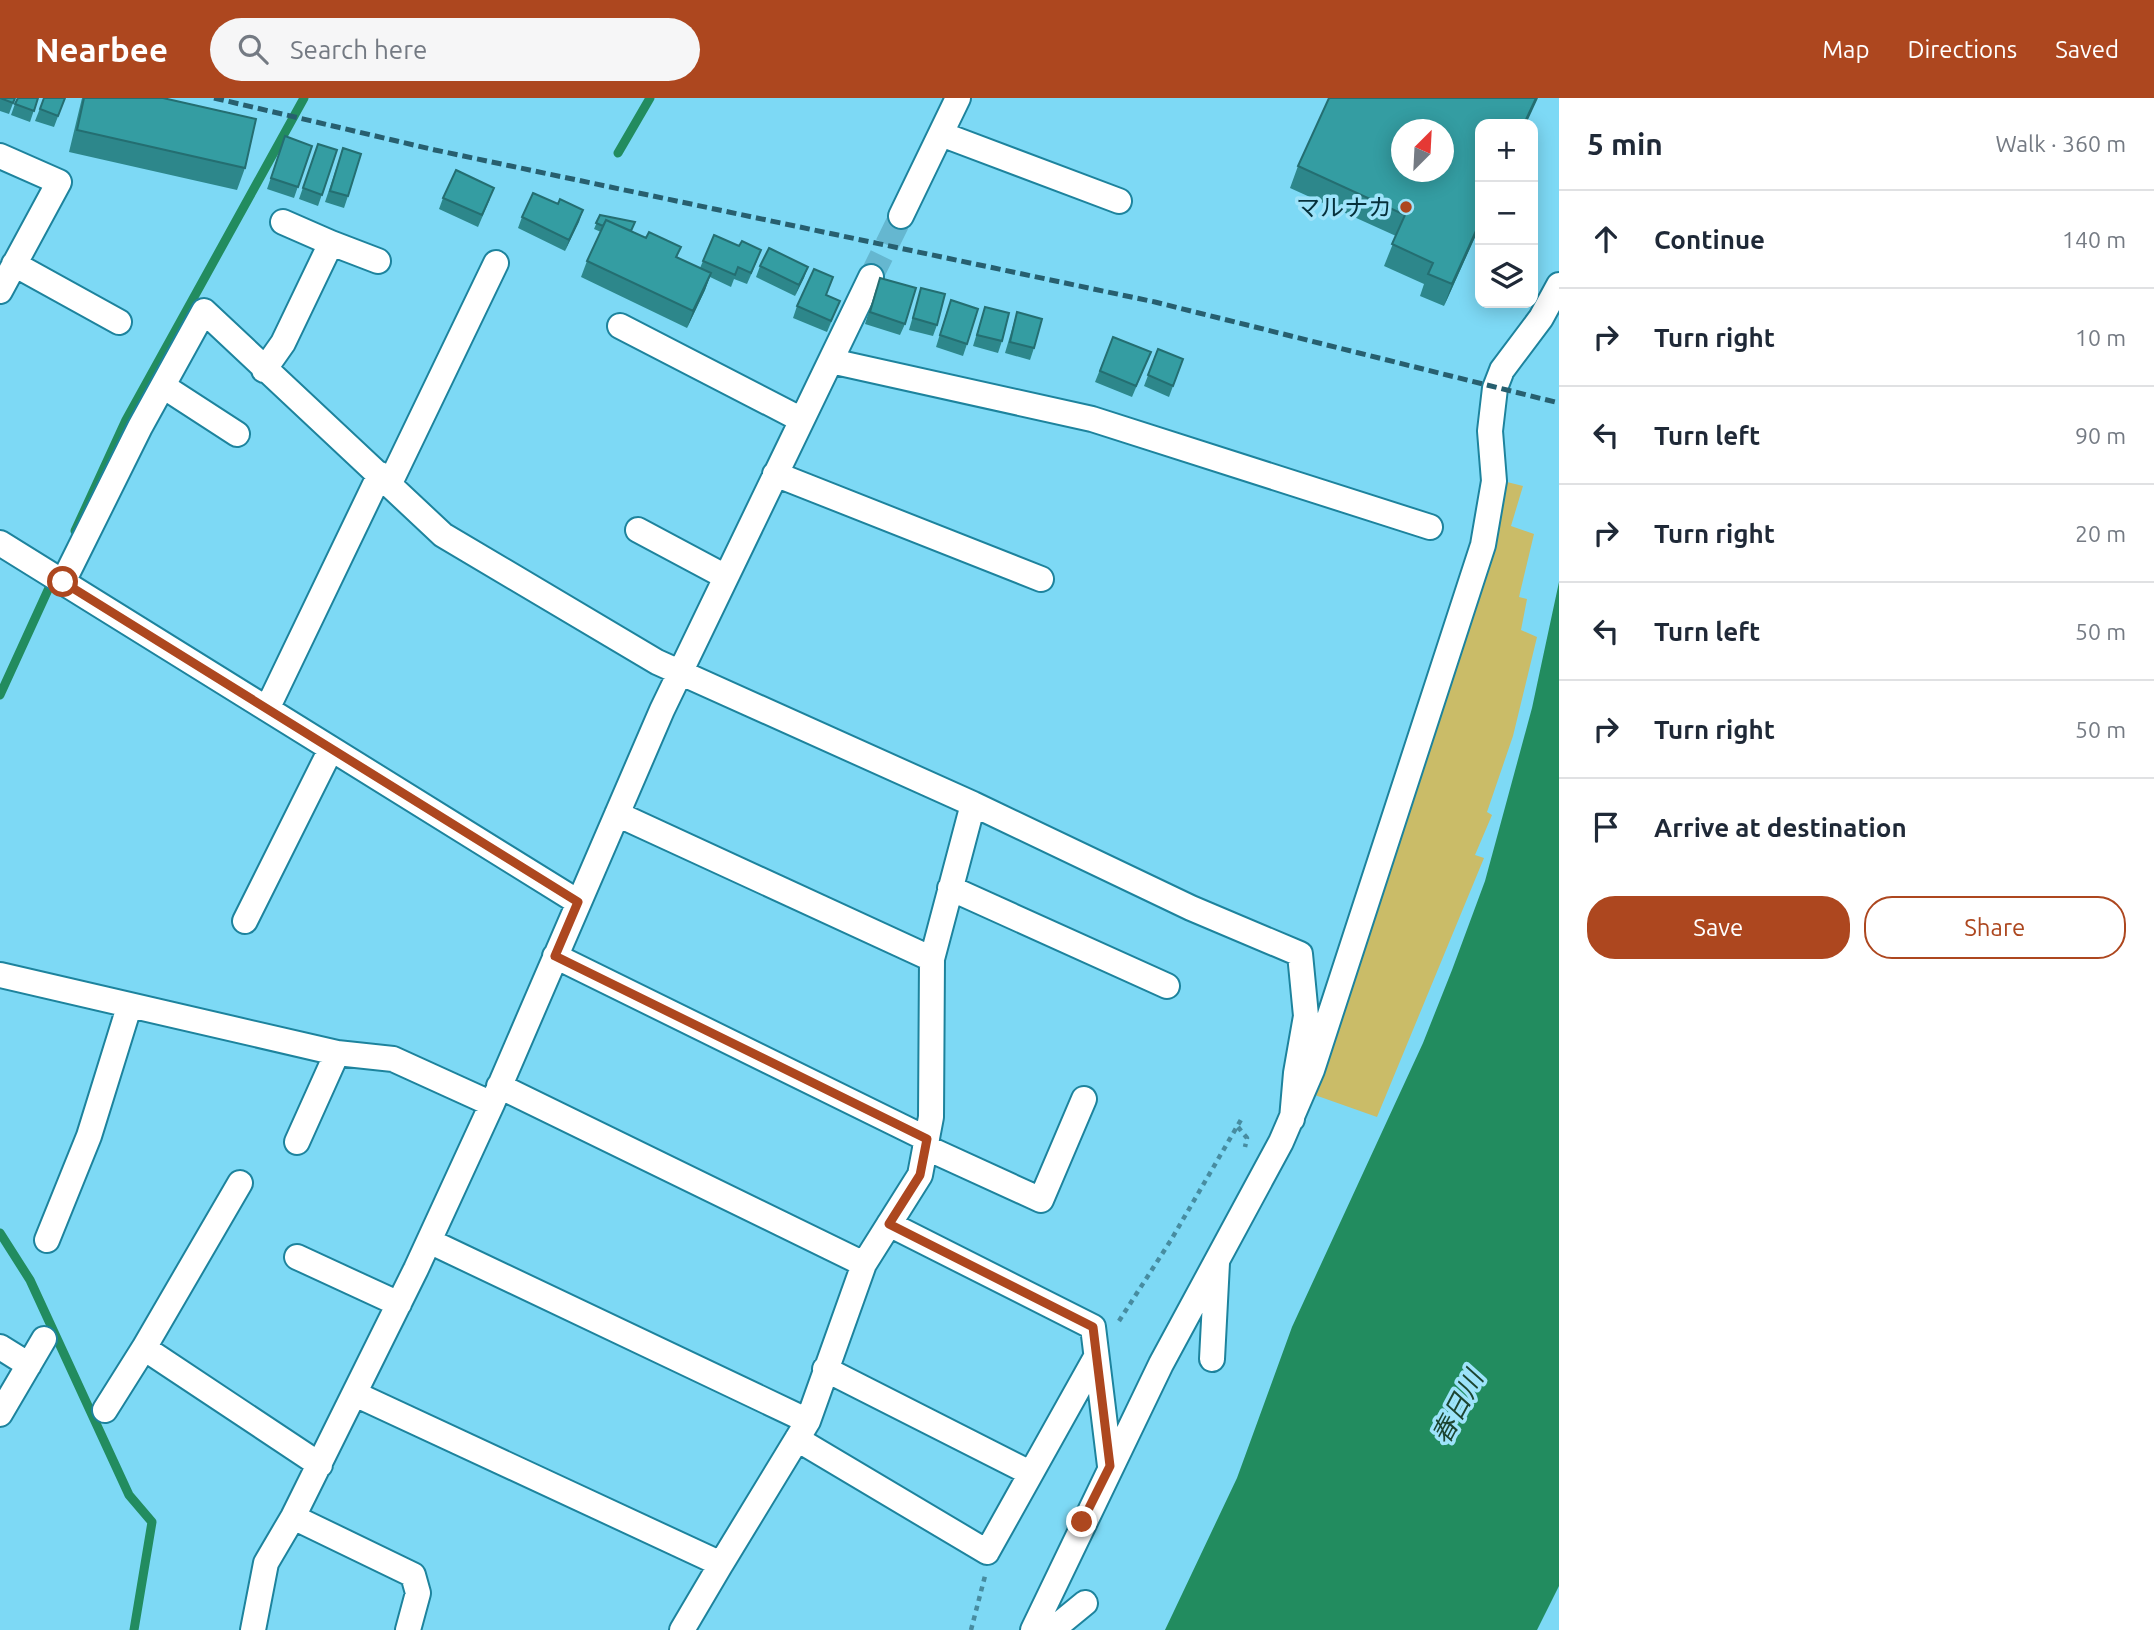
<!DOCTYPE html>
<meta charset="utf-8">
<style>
:root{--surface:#fff;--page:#f6f6f7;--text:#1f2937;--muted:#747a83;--line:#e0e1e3;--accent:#ad471f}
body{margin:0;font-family:Ubuntu,"Noto Sans JP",sans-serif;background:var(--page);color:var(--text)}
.controls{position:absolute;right:21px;top:21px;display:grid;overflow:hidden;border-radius:14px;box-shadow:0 4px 18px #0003}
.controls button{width:63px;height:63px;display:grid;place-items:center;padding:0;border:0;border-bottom:2px solid var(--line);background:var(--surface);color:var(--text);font:35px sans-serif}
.compass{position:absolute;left:1391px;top:21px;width:63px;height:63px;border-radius:50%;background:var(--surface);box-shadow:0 4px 18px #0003;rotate:24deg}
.stop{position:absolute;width:21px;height:21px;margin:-16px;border:5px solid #ad471f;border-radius:50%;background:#fff}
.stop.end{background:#ad471f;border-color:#fff;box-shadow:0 2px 7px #0008}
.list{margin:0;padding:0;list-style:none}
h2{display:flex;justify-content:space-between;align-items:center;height:91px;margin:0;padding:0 28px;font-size:30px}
h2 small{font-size:23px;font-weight:400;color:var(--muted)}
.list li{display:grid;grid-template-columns:46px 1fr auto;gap:21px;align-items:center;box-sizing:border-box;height:98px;padding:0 28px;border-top:2px solid var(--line)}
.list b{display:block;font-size:26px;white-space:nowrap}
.list em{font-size:23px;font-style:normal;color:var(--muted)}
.actions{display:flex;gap:14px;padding:21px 28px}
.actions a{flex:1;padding:16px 0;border:2px solid var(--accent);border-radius:28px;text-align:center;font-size:24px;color:var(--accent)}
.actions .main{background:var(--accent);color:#fff}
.icon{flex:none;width:38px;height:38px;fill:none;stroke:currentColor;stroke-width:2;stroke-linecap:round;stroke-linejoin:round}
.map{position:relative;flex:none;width:1559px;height:1532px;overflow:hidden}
header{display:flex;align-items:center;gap:42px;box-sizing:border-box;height:98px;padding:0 35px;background:var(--accent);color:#fff}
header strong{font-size:33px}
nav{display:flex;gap:38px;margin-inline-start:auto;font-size:24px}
.search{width:490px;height:63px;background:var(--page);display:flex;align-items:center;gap:18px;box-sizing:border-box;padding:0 24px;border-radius:38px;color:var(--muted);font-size:26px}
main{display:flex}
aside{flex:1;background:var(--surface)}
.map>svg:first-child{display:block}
</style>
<header>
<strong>Nearbee</strong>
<div class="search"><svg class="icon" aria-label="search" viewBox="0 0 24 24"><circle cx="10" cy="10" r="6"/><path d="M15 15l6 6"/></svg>Search here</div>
<nav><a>Map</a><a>Directions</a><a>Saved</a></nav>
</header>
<main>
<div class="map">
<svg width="1559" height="1532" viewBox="0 0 1559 1532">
<rect width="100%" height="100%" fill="#7dd9f5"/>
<path fill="#cabc68" d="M1507 384 1523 388 1511 428 1534 436 1519 499 1527 501 1521 532 1537 539 1513 638 1487 714 1492 717 1475 757 1484 760 1377 1019 1312 996Z"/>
<path fill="#228c5f" d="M1559 484V1488L1537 1532H1165L1237 1380 1292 1229 1423 945 1452 872 1485 783 1532 610Z"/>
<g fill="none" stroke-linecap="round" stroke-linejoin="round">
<path stroke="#228c5f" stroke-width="9" d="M618 55 650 0
M75 433 126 322 304 0
M0 597 53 481
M0 1135 30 1182 129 1397 152 1424 134 1532"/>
<path stroke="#65b7d0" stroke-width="24" stroke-dasharray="24 12" stroke-linecap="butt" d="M871 179 901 118"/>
<defs>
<path id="minor" d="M941 36 1119 103
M0 58 59 84 0 193
M901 118 958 0
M283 124 331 145
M14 166 119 224
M620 228 802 322
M831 263 1092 321 1430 429
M264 272 283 245 331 145 378 163
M163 288 237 336
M775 376 1041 481
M390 385 496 165
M638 432 726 479
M0 445 578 804
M63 484 140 329 204 213 443 437 657 564 973 706 1191 810 1300 856 1306 918 1296 975 1292 1021
M267 611 380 376
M617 716 932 861
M950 790 1167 888
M245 823 331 651
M555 858 927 1041
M0 877 337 955 393 961 492 1006
M499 988 864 1166
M297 1044 337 955
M925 1049 1041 1102 1084 1001
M240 1085 144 1250 320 1367
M889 1126 1093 1229 1110 1368
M47 1142 89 1038 129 909
M429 1143 808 1323 864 1166 920 1077 931 1019 932 861 973 706
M297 1159 399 1206
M0 1249 29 1267
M1212 1261 1217 1165
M825 1271 1030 1375
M355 1296 721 1466 808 1323
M105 1312 144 1250
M0 1316 44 1241
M797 1341 987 1454 1096 1259
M293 1419 413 1477 418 1495 408 1532
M253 1532 266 1465 293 1419 416 1171 492 1006 662 612 871 179
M682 1532 721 1466
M1033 1532 1161 1266 1281 1044 1312 972 1483 447 1494 383 1490 333 1495 290 1502 272 1541 220 1559 187
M1052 1532 1085 1505"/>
</defs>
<use href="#minor" stroke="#1d839d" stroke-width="28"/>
<path stroke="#478ca0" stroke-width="4.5" stroke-dasharray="5 5" stroke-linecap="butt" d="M1238 1029 1247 1040 1245 1049
M1119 1223 1171 1142 1242 1020
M971 1532 985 1478"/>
<use href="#minor" stroke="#fff" stroke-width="24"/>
<path stroke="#275f6f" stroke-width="5" stroke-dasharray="10 5" stroke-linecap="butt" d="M214 0 435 52 1155 204 1559 305"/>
</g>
<path fill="#2d878b" d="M0 0H15L9 16 0 13Z
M17 0H38L30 24 11 17Z
M44 0H65L54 29 35 23Z
M82 0H163L245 70 237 92 69 54Z
M1480 26V128L1444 208 1420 198 1424 186 1384 168 1396 138 1290 90 1298 68Z
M285 38 312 48 294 100 267 91Z
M318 46 337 52 318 108 299 101Z
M343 50 348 98 344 110 325 104Z
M443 100 490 101 478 129 439 111Z
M558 106 583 112 565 153 518 130 522 119Z
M600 117 646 140 681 149 677 159 700 170 703 163H757L747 186 734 181 731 189 710 179 705 192 687 230 581 179 587 163 601 134 594 131Z
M760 168 808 169 795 198 756 179Z
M921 190 937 227 933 238 909 232Z
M876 191 905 226 900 237 865 226Z
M826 197 840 203 827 234 793 220 797 208Z
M985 209 1002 243 998 255 973 248Z
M947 213 967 246 963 258 936 249Z
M1017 214 1034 250 1030 262 1005 255Z
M1113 239 1146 266 1132 299 1095 284Z
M1158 251 1183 261 1169 299 1144 288Z"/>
<path fill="#246e71" d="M1536 0H1538L1526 26H1524Z
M583 112 579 124 565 153 569 142Z
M1480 124V128L1444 208 1452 186Z
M808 169 804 180 795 198 799 187Z
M711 175 705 192 687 230 693 213Z"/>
<path fill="#349da2" stroke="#246e71" stroke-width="2" fill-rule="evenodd" d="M0 0H15L13 5Z
M18 0H38L34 13 15 6Z
M44 0H65L58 18 40 11Z
M84 0H163L256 21 245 70 77 32Z
M1329 0H1536L1524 26H1480V124L1452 186 1428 176 1433 165 1392 146 1405 117 1298 68ZM1402 32H1444V74H1402Z
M285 38 312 48 298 89 271 80Z
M318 46 337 52 322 97 303 90Z
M343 50 361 56 348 98 330 93Z
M456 72 494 90 482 117 443 100Z
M533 95 558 106 560 101 583 112 569 142 522 119Z
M600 117 635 124 631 133 606 122 603 128 596 125Z
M606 122 646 140 649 134 681 149 676 159 711 175 693 213 587 163Z
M714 137 739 148 742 143 761 152 751 175 738 169 735 177 703 163Z
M769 150 808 169 799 187 760 168Z
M814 171 833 179 826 197 840 203 831 223 797 208Z
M880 180 916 190 905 226 870 214Z
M921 190 945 196 937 227 913 220Z
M951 202 978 211 967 246 940 237Z
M985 209 1009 215 1002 243 977 237Z
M1017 214 1042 221 1034 250 1010 244Z
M1113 239 1151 254 1136 288 1100 273Z
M1158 251 1183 261 1173 288 1148 277Z"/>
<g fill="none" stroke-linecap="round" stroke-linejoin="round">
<path stroke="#ad471f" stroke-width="9" d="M63 484 578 804 555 858 927 1041 920 1077 889 1126 1093 1229 1110 1368 1082 1424"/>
</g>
<circle fill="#ad471f" stroke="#9de3fa" stroke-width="2.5" cx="1406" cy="109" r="7"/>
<g text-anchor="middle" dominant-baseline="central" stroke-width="7" stroke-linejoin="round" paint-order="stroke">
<g font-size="24" fill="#06303b" stroke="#9de3fa" text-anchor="end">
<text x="1392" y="109">マルナカ</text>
</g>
<g font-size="26" font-style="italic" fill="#1c4531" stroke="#9de3fa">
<text transform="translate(1457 1309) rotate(-62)">春日川</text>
</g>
</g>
</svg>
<div class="controls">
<button>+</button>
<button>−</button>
<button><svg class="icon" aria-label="layers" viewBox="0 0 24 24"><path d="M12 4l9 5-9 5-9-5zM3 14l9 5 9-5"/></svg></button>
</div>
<svg class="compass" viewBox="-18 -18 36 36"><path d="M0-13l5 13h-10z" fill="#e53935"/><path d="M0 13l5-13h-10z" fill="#747a83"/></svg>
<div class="stop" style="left:63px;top:484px"></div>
<div class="stop end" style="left:1082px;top:1424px"></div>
</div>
<aside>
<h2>5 min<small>Walk · 360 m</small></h2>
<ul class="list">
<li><svg class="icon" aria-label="ahead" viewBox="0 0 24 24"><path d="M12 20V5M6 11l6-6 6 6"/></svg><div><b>Continue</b></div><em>140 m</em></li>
<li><svg class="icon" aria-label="right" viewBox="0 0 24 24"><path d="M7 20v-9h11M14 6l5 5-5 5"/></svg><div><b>Turn right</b></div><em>10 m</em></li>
<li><svg class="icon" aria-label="left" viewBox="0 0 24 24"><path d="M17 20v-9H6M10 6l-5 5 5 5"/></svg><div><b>Turn left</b></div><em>90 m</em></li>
<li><svg class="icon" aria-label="right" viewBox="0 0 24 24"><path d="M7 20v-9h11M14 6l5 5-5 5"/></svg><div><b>Turn right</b></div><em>20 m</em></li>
<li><svg class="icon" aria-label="left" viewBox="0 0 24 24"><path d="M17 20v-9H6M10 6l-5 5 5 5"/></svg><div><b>Turn left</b></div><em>50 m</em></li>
<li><svg class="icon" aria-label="right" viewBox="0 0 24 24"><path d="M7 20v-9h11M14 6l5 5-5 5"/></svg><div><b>Turn right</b></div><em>50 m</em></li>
<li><svg class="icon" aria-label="arrive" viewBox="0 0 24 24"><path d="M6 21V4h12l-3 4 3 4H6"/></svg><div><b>Arrive at destination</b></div></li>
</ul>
<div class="actions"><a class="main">Save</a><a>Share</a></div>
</aside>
</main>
